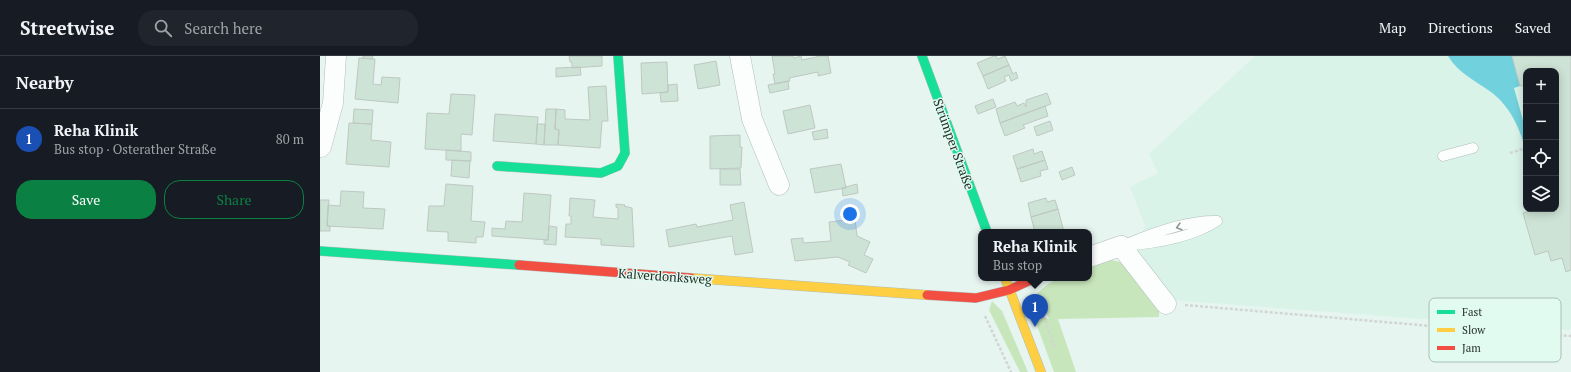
<!DOCTYPE html>
<meta charset="utf-8">
<style>
:root{--surface:#171b24;--page:#20242c;--text:#f1f3f6;--muted:#9ea1a6;--line:#363941;--accent:#0b8043}
body{margin:0;font-family:"PT Serif",serif;background:var(--page);color:var(--text)}
.controls{position:absolute;right:12px;top:12px;display:grid;overflow:hidden;border-radius:8px;box-shadow:0 2px 10px #0003}
.controls button{width:36px;height:36px;display:grid;place-items:center;padding:0;border:0;border-bottom:1px solid var(--line);background:var(--surface);color:var(--text);font:20px sans-serif}
.you{position:absolute;left:530px;top:158px;width:14px;height:14px;margin:-10px;border:3px solid #fff;border-radius:50%;background:#1a73e8;box-shadow:0 0 0 6px #1a73e833}
.badge{display:grid;place-items:center;width:26px;height:26px;border-radius:50%;background:var(--accent);color:#fff;font-size:13px;font-weight:700}
.pin{position:absolute;translate:-50% -33px;filter:drop-shadow(0 1px 2px #0008)}
.pin::after{content:'';position:absolute;top:21px;width:14px;height:12px;background:inherit;clip-path:polygon(0 0,100% 0,50% 100%)}
.popup{position:absolute;left:658px;top:173px;width:114px;height:52px;box-sizing:border-box;display:grid;place-content:center;border-radius:8px;background:var(--surface);filter:drop-shadow(0 1px 3px #0005);font-size:13px;white-space:nowrap;color:var(--muted)}
.popup b{font-size:15px;color:var(--text)}
.popup::after{content:'';position:absolute;left:50%;top:100%;margin-left:-8px;border:8px solid transparent;border-top-color:var(--surface)}
.list{margin:0;padding:0;list-style:none}
h2{display:flex;justify-content:space-between;align-items:center;height:52px;margin:0;padding:0 16px;font-size:17px}
h2 small{font-size:13px;font-weight:400;color:var(--muted)}
.list li{display:grid;grid-template-columns:26px 1fr auto;gap:12px;align-items:center;box-sizing:border-box;height:60px;padding:0 16px;border-top:1px solid var(--line)}
.list b{display:block;font-size:15px;white-space:nowrap}
.list p{margin:0;font-size:13px;white-space:nowrap;color:var(--muted)}
.list em{font-size:13px;font-style:normal;color:var(--muted)}
.actions{display:flex;gap:8px;padding:12px 16px}
.actions a{flex:1;padding:9px 0;border:1px solid var(--accent);border-radius:16px;text-align:center;font-size:14px;color:var(--accent)}
.actions .main{background:var(--accent);color:#fff}
.icon{flex:none;width:22px;height:22px;fill:none;stroke:currentColor;stroke-width:2;stroke-linecap:round;stroke-linejoin:round}
.map{position:relative;flex:none;width:1251px;height:316px;overflow:hidden}
header{display:flex;align-items:center;gap:24px;box-sizing:border-box;height:56px;padding:0 20px;background:var(--surface);border-bottom:1px solid var(--line)}
header strong{font-size:19px}
nav{display:flex;gap:22px;margin-inline-start:auto;font-size:14px}
.search{width:280px;height:36px;background:var(--page);display:flex;align-items:center;gap:10px;box-sizing:border-box;padding:0 14px;border-radius:16px;color:var(--muted);font-size:15px}
main{display:flex}
aside{flex:1;background:var(--surface)}
.map>svg:first-child{display:block}
</style>
<header>
<strong>Streetwise</strong>
<div class="search"><svg class="icon" aria-label="search" viewBox="0 0 24 24"><circle cx="10" cy="10" r="6"/><path d="M15 15l6 6"/></svg>Search here</div>
<nav><a>Map</a><a>Directions</a><a>Saved</a></nav>
</header>
<main>
<aside>
<h2>Nearby<small></small></h2>
<ul class="list">
<li><span class="badge" style="background:#1a4fb4">1</span><div><b>Reha Klinik</b><p>Bus stop · Osterather Straße</p></div><em>80 m</em></li>
</ul>
<div class="actions"><a class="main">Save</a><a>Share</a></div>
</aside>
<div class="map">
<svg width="1251" height="316" viewBox="0 0 1251 316">
<rect width="100%" height="100%" fill="#e7f5f0"/>
<path fill="#d9f3e9" fill-rule="evenodd" d="M935 0H1251V274L851 244 814 199 825 170 810 131 838 117 829 98ZM1206 15H1236V153H1206Z"/>
<path fill="#c8e6bb" d="M786 203 800 206 819 224 839 249V261L738 263 756 316H734L712 256 729 263 723 248 716 239C736 218 742 222 769 222V209Z
M672 245 682 255 708 316H700L669 254Z"/>
<path fill="#71d1dc" d="M1128 0H1192L1200 30 1194 32 1206 75V96C1201 74 1190 50 1171 36 1156 25 1138 17 1128 0Z"/>
<path fill="#cde3d5" stroke="#bec8c3" d="M43 0H53L52 3 43 2Z
M249 0H282V10L252 12V6H250Z
M452 0H473L474 2 481 0 482 4 501 0H508L511 17 498 20V16L469 22 470 25 455 28 453 18H455Z
M674 0H676L678 3 685 0 689 9 663 20 657 7Z
M1192 0H1251V214L1246 216 1242 202 1231 205 1228 195 1215 199 1203 157 1215 153H1236V15H1206V36L1204 29 1200 30Z
M39 2 55 3 53 28 61 29 62 21 80 22 78 47 35 43Z
M396 5 400 29 378 33 374 9Z
M347 6 348 36 322 38 321 7Z
M689 9 693 18 696 16 698 22 691 25 689 19 684 21 686 25 668 33 663 20Z
M260 11 261 19 236 21V12Z
M468 25 469 33 450 37 448 29Z
M357 28 358 45 341 46 340 37 348 36V29Z
M286 30 288 65H282L280 92 238 89 239 74 235 73 236 53 245 54V63L270 64 268 31Z
M727 37 731 48 680 67 676 53 695 46 697 50 704 47 706 51V44Z
M131 38 155 39 152 79 141 78V95L105 93 107 57 129 58Z
M673 43 676 51 658 58 655 50Z
M490 49 495 72 468 78 463 55Z
M725 50 728 60 703 69 705 72 685 80 680 67Z
M34 53 53 54 52 68 33 67Z
M226 53H236L235 73 239 74 238 89H224Z
M175 58 218 61 216 88 173 85Z
M730 65 733 74 717 80 714 71Z
M29 67 52 68 51 84 71 86 69 111 26 108Z
M217 68H225L224 89 216 88Z
M507 73 508 82 494 84 492 76Z
M420 79V91H422L421 112 390 113V80Z
M713 93 714 98 722 95 725 104 697 113 693 100Z
M126 94 151 96V105L126 104Z
M132 104 150 105 149 122 131 120Z
M725 104 728 113 720 115 721 120 701 126 697 113Z
M521 108 526 132 495 137 490 113Z
M752 111 755 119 742 124 739 116Z
M400 113H420L421 129H400Z
M126 128 153 130 151 165 165 166 163 181H156V187L128 185V176L107 175 109 150H124Z
M537 128 538 137 523 140 522 132Z
M21 135 44 136 43 152 65 153 63 173 7 170 8 149 20 150Z
M204 137 231 139 228 184 172 180V172L185 173 186 165 202 166Z
M250 142 275 144 273 161 298 163V152L296 151V148L305 149 304 150 312 152 314 191 281 189V183L245 181 246 168H251V160H249Z
M726 142 727 146 735 144 738 153 711 161 708 147Z
M0 144H9L7 170H10V175H0Z
M424 146 433 196 415 199 412 180 349 191 346 174 376 168 377 171 413 164 410 149Z
M738 153 744 176H715L711 161Z
M535 163 537 180 550 186 544 199 553 203 546 217 528 209 530 206 518 201 475 205 471 183 483 182V187L511 185 509 166Z
M229 170 237 171 236 189 224 188V184H228Z"/>
<g fill="none" stroke-linecap="round" stroke-linejoin="round">
<defs>
<path id="lane" d="M1123 100 1153 92
M809 187C835 176 869 164 897 165
M801 190C832 188 871 182 897 165"/>
<path id="street" d="M420 0 432 63 459 129
M1 91 13 47 16 0
M769 201 801 190 846 248"/>
<path id="fast" d="M602 0 667 176
M177 110 281 117 298 110 305 97 298 0
M0 195 199 209"/>
<path id="slow" d="M371 222 607 239
M685 222 721 316"/>
<path id="jam" d="M199 209 371 222
M607 239 656 242 689 234 715 222"/>
</defs>
<use href="#lane" stroke="#b2bdb9" stroke-width="11"/>
<use href="#street" stroke="#b2bdb9" stroke-width="21"/>
<use href="#fast" stroke="#b2bdb9" stroke-width="10"/>
<use href="#slow" stroke="#b2bdb9" stroke-width="10"/>
<use href="#jam" stroke="#b2bdb9" stroke-width="10"/>
<path stroke="#d1d5d3" stroke-width="2.5" stroke-dasharray="3 2" stroke-linecap="butt" d="M1190 97 1206 92
M865 249 1123 271 1251 280
M721 256 726 266 735 293
M665 260 691 316"/>
<use href="#lane" stroke="#fbfefd" stroke-width="10"/>
<use href="#street" stroke="#fbfefd" stroke-width="20"/>
<use href="#fast" stroke="#16e098" stroke-width="9"/>
<use href="#slow" stroke="#ffcf43" stroke-width="9"/>
<use href="#jam" stroke="#f24e42" stroke-width="9"/>
</g>
<defs><path id="oneway-chevron" d="M-2-3.5L2.5 0L-2 3.5" fill="none" stroke-width="1.6" stroke-linecap="round" stroke-linejoin="round"/></defs>
<use stroke="#909694" href="#oneway-chevron" transform="translate(859 171) rotate(164)"/>
<g text-anchor="middle" dominant-baseline="central" stroke-width="3" stroke-linejoin="round" paint-order="stroke">
<g font-size="13" fill="#252f2b" stroke="#e1fbf1">
<text transform="translate(634 88) rotate(70)">Strümper Straße</text>
<text transform="translate(345 220) rotate(4)">Kalverdonksweg</text>
</g>
</g>
<rect x="1109" y="242" width="132" height="64" rx="6" fill="#e1fbf1" stroke="#a9beb6" stroke-width="1"/>
<rect x="1117" y="254" width="18" height="4" fill="#16e098"/>
<rect x="1117" y="272" width="18" height="4" fill="#ffcf43"/>
<rect x="1117" y="290" width="18" height="4" fill="#f24e42"/>
<g font-size="11" fill="#252f2b">
<text x="1142" y="260">Fast</text>
<text x="1142" y="278">Slow</text>
<text x="1142" y="296">Jam</text>
</g>
</svg>
<div class="controls">
<button>+</button>
<button>−</button>
<button><svg class="icon" aria-label="locate" viewBox="0 0 24 24"><circle cx="12" cy="12" r="6"/><path d="M12 2v4M12 18v4M2 12h4M18 12h4"/></svg></button>
<button><svg class="icon" aria-label="layers" viewBox="0 0 24 24"><path d="M12 4l9 5-9 5-9-5zM3 14l9 5 9-5"/></svg></button>
</div>
<div class="you"></div>
<div class="pin badge" style="left:715px;top:271px;background:#1a4fb4">1</div>
<div class="popup"><b>Reha Klinik</b>Bus stop</div>
</div>
</main>
